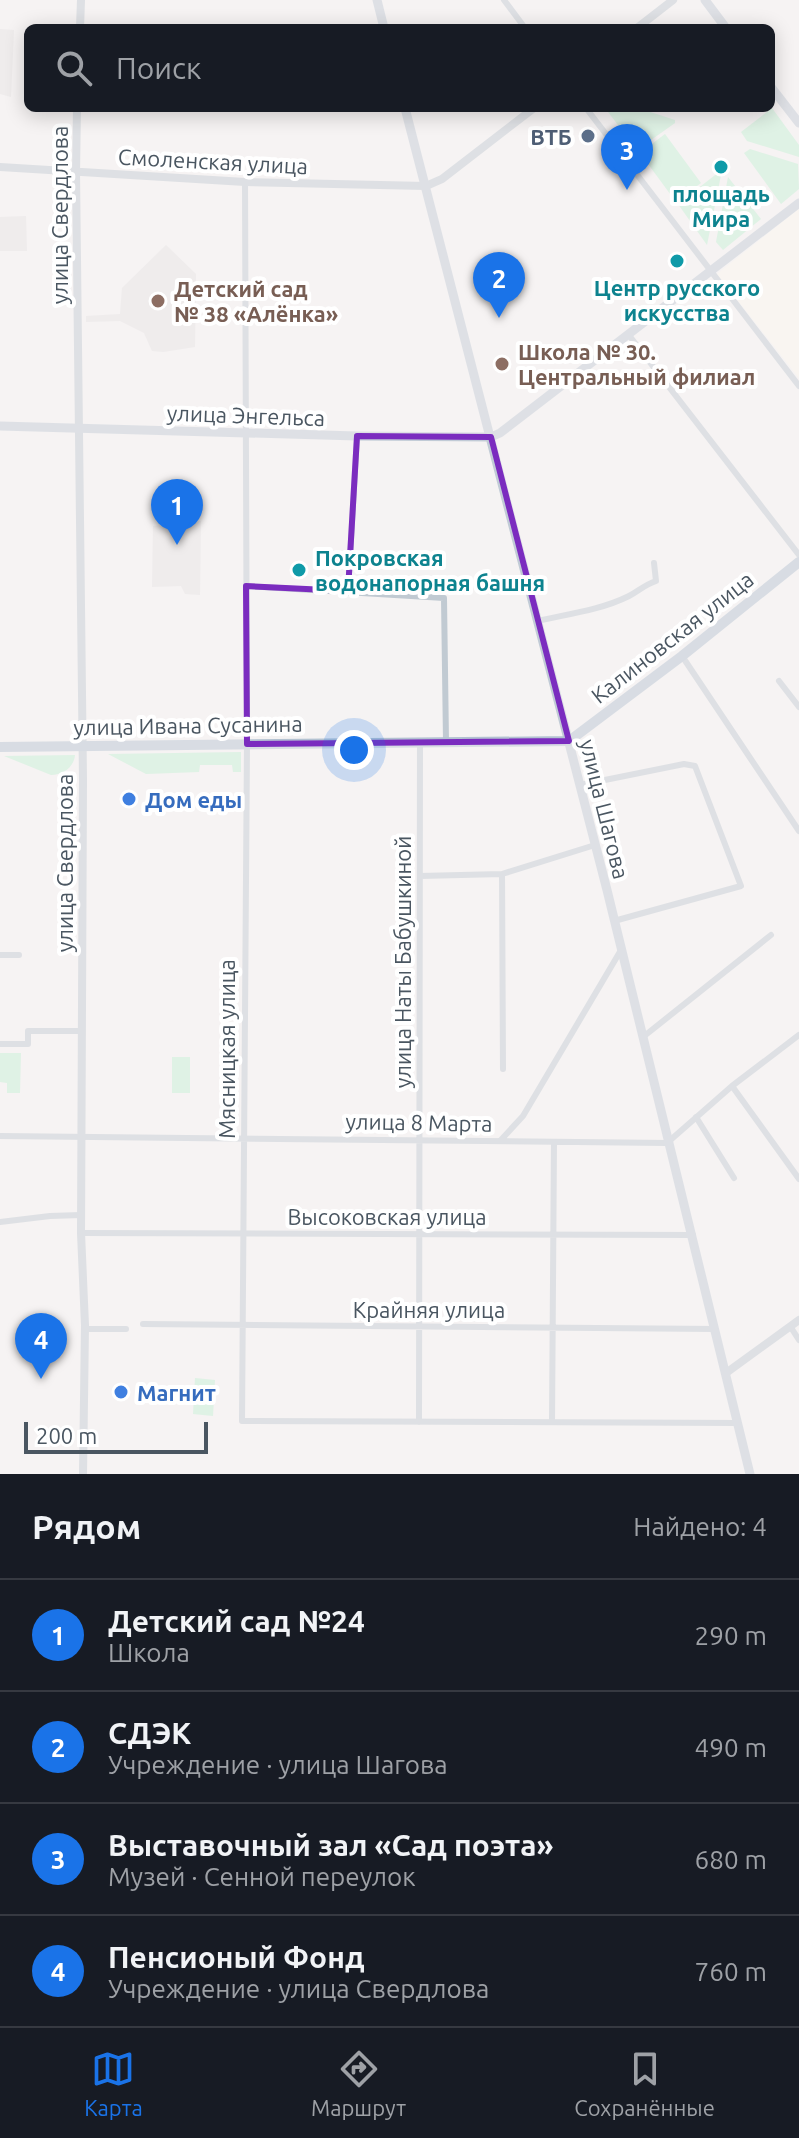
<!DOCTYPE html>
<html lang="ru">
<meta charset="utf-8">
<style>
:root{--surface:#171b24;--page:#20242c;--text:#f1f3f6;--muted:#9ea1a6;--line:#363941;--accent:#1a73e8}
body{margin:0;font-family:Ubuntu,sans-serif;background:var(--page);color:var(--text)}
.scale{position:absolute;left:24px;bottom:20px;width:184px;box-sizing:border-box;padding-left:8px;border:4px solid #4a5661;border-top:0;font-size:22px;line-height:28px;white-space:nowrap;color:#4a5661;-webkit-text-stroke:6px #fff;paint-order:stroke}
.you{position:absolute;left:354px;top:750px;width:28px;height:28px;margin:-20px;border:6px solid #fff;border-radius:50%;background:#1a73e8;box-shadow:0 0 0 12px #1a73e833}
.badge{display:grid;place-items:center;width:52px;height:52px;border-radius:50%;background:var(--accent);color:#fff;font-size:26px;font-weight:700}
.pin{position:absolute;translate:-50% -66px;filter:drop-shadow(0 2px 4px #0008)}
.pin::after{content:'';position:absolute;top:42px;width:28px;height:24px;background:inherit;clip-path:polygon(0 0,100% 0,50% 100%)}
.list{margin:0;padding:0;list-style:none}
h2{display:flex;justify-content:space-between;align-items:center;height:104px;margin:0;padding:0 32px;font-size:34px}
h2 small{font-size:26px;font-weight:400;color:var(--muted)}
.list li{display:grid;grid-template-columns:52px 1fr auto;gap:24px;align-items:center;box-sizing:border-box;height:112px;padding:0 32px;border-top:2px solid var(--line)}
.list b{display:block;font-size:30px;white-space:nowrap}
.list p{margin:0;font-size:26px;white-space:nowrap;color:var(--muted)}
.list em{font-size:26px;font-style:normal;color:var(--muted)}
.icon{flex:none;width:44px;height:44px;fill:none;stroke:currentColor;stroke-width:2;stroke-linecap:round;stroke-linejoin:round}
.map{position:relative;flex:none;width:799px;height:1474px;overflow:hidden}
.search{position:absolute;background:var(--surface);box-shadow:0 4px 20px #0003;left:24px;right:24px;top:24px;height:88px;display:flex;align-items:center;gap:20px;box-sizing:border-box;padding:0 28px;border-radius:12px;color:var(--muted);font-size:30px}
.sheet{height:552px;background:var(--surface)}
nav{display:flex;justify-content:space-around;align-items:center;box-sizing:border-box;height:112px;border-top:2px solid var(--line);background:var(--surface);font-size:22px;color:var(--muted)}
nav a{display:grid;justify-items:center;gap:4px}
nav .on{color:var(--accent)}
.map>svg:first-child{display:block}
</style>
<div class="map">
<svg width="799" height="1474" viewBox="0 0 799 1474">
<rect width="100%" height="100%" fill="#f5f3f3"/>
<path fill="#fdf9ef" d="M799 209V378L717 274Z"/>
<path fill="#e6e4e5" d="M0 29 14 30 11 97 0 94Z
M26 216 27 251H0V217Z
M166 245 196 274 195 347 163 352 152 351 144 333 120 321 86 322V316L120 314 122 288Z
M201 521 200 595 185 594 181 586 152 587 153 526Z"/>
<path fill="#c3f1d5" d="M605 108H638L675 120V123L637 150Z
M772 108 799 145V157L747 141 741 132Z
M665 134 701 183 676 202 640 153Z
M750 149 798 164 799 189 781 204 744 153Z
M719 172 721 175 707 245 678 204Z
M728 177 761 219 723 250 716 242Z
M241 752V772H233L232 765H200L199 772 146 774 108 754Z
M75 755C74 767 63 775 51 775L4 756Z
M0 1053H21L20 1093H7V1083L0 1082Z
M172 1057H190V1093H172Z
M195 1378 215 1380 213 1416 193 1414Z"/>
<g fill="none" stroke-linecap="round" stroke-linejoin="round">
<path stroke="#c1cad2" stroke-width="6" d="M504 0 525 28
M586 108 799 386
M245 182 247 744 242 1421 738 1423
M628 334 799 555
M246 586 444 598 446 742
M348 591 357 436
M537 621C568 614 601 610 629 596 639 591 644 585 656 581L654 563
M682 656 799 831
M779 681 799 707
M580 785 684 764 695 766 741 886 614 921
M502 874 503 1069
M420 876 502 874 595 845
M0 955H19
M643 1037 771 935
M0 1044H28V1031H82
M732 1086 799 1179
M696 1117 734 1178
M0 1136 667 1143 732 1086 799 1035
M500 1141 523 1116 621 950
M0 1222 50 1216 81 1215
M81 1233 693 1235
M143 1324 715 1329
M790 1326 799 1340
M84 1329H126
M419 1422 420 742
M552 1422 554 1142"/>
<path stroke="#c1cad2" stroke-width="8" d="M80 28 81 0
M637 28 673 0
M77 108 76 173 83 780 81 1233 85 1325 83 1474
M0 167 245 182 426 186 442 179 534 108
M726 1373 799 1320"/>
<path stroke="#c1cbd6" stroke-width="9" d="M377 0 384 28
M705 0 726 28
M771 87 799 123
M405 108 607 890 750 1474
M0 426 357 436 491 437 500 433 799 203"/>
<path stroke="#b3c2d1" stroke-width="10" d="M0 747 569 741 682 656 799 562"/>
</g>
<path d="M0 0H799V1474H0ZM357 436 491 437 569 741 247 744 246 586 348 591Z" fill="#f5f3f3" fill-opacity=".55" fill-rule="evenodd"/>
<path fill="none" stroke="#7b2cbf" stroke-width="6" stroke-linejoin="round" d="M357 436 491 437 569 741 247 744 246 586 348 591Z"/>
<circle fill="#5c6f8a" stroke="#fff" stroke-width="3" cx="588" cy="136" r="8"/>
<g fill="#0f9aa8" stroke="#fff" stroke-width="3">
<circle cx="721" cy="167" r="8"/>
<circle cx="677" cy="261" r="8"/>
<circle cx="299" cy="570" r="8"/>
</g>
<g fill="#8d6e63" stroke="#fff" stroke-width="3">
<circle cx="158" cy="301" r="8"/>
<circle cx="502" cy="364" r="8"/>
</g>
<g fill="#3f7fe0" stroke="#fff" stroke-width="3">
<circle cx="129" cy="799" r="8"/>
<circle cx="121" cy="1392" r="8"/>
</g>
<g text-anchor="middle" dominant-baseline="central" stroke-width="8" stroke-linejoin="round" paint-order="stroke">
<g font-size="22" font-weight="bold" fill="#4e5e75" stroke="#fff" text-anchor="end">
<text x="572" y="136">ВТБ</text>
</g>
<g font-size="22" fill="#4a5661" stroke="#fff">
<text transform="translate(213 161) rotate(3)">Смоленская улица</text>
<text transform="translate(59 215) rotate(-90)">улица Свердлова</text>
<text transform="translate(246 415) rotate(2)">улица Энгельса</text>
<text transform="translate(672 637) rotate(-38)">Калиновская улица</text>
<text transform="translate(188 725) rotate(-1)">улица Ивана Сусанина</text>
<text transform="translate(605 809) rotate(76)">улица Шагова</text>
<text transform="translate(64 863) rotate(-90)">улица Свердлова</text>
<text transform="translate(402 962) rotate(-90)">улица Наты Бабушкиной</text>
<text transform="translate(226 1049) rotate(-90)">Мясницкая улица</text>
<text transform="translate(419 1122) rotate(1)">улица 8 Марта</text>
<text x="387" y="1216">Высоковская улица</text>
<text x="429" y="1309">Крайняя улица</text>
</g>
<g font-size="22" font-weight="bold" fill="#0d838f" stroke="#fff">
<text x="721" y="193">площадь<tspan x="721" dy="25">Мира</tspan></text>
<text x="677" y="287">Центр русского<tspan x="677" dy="25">искусства</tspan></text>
<text x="315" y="557" text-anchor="start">Покровская<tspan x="315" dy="25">водонапорная башня</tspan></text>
</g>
<g font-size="22" font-weight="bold" fill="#785e54" stroke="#fff" text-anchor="start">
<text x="174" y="288">Детский сад<tspan x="174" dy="25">№ 38 «Алёнка»</tspan></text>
<text x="518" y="351">Школа № 30.<tspan x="518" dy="25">Центральный филиал</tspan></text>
</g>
<g font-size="22" font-weight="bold" fill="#366cbe" stroke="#fff" text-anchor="start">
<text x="145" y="799">Дом еды</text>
<text x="137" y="1392">Магнит</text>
</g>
</g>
</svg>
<div class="scale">200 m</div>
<div class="you"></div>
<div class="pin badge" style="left:177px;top:545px">1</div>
<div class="pin badge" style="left:499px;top:318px">2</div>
<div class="pin badge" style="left:627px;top:190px">3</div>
<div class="pin badge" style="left:41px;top:1379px">4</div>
<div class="search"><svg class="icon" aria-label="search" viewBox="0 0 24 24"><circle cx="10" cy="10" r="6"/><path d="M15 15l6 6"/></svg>Поиск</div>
</div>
<section class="sheet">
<h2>Рядом<small>Найдено: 4</small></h2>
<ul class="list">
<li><span class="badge">1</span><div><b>Детский сад №24</b><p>Школа</p></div><em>290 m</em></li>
<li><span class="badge">2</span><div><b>СДЭК</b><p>Учреждение · улица Шагова</p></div><em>490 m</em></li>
<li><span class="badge">3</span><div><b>Выставочный зал «Сад поэта»</b><p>Музей · Сенной переулок</p></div><em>680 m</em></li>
<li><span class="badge">4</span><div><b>Пенсионый Фонд</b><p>Учреждение · улица Свердлова</p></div><em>760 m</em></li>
</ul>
</section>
<nav>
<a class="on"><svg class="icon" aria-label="map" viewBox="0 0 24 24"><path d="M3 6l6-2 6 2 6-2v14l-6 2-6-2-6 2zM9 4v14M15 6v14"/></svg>Карта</a>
<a><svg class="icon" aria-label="directions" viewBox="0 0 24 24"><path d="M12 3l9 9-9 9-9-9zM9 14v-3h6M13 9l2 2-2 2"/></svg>Маршрут</a>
<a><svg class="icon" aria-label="saved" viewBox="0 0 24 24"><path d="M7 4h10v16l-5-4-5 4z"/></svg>Сохранённые</a>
</nav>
